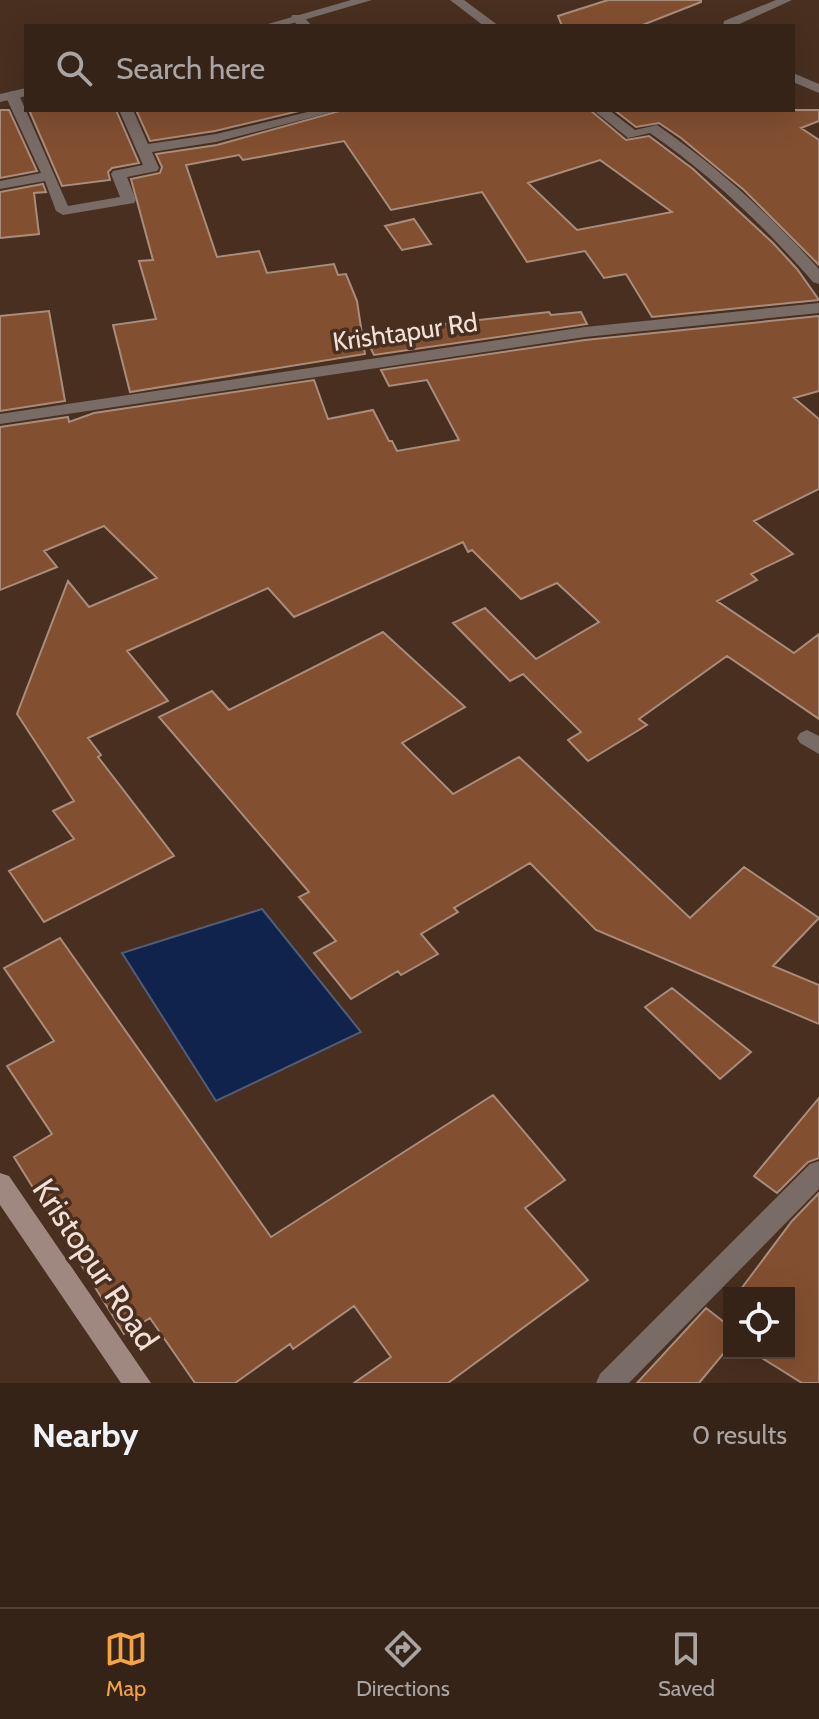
<!DOCTYPE html>
<style>
:root{--surface:#362318;--page:#412f25;--text:#f1f3f6;--muted:#aaa4a2;--line:#504037;--accent:#f5a345}
body{margin:0;font-family:Cabin,sans-serif;background:var(--page);color:var(--text)}
.controls{position:absolute;right:24px;bottom:24px;display:grid;overflow:hidden;border-radius:0px;box-shadow:0 8px 32px #0002}
.controls button{width:72px;height:72px;display:grid;place-items:center;padding:0;border:0;border-bottom:2px solid var(--line);background:var(--surface);color:var(--text);font:40px sans-serif}
.list{margin:0;padding:0;list-style:none}
h2{display:flex;justify-content:space-between;align-items:center;height:104px;margin:0;padding:0 32px;font-size:34px}
h2 small{font-size:26px;font-weight:400;color:var(--muted)}
.icon{flex:none;width:44px;height:44px;fill:none;stroke:currentColor;stroke-width:2;stroke-linecap:round;stroke-linejoin:round}
.map{position:relative;flex:none;width:819px;height:1383px;overflow:hidden}
.search{position:absolute;background:var(--surface);box-shadow:0 8px 32px #0002;left:24px;right:24px;top:24px;height:88px;display:flex;align-items:center;gap:20px;box-sizing:border-box;padding:0 28px;border-radius:0px;color:var(--muted);font-size:30px}
.sheet{height:224px;background:var(--surface)}
nav{display:flex;justify-content:space-around;align-items:center;box-sizing:border-box;height:112px;border-top:2px solid var(--line);background:var(--surface);font-size:22px;color:var(--muted)}
nav a{display:grid;justify-items:center;gap:4px}
nav .on{color:var(--accent)}
.map>svg:first-child{display:block}
</style>
<div class="map">
<svg width="819" height="1383" viewBox="0 0 819 1383">
<rect width="100%" height="100%" fill="#482f20"/>
<path fill="#0f234d" stroke="#535c76" stroke-width="2" d="M262 909 361 1032 216 1101 122 953Z"/>
<path fill="#824f30" stroke="#aa8c7b" stroke-width="2" fill-rule="evenodd" d="M608 0H701V2L640 26H562L558 16Z
M0 110H9L37 171 0 178Z
M29 110H116L139 163 112 168 108 172 110 180 62 186Z
M136 110H303L215 131 150 141Z
M343 110H590L626 140 649 136 693 169 773 243 797 269 819 300 652 317 626 274 604 278 585 251 527 262 482 192 391 210 344 141 243 160 239 155 186 165 217 257 259 251 267 273 334 264 338 275 346 274 357 301 365 354 130 392 113 325 156 319 139 261 153 260 131 179 160 173 162 167 156 154 217 145ZM600 160 672 212 577 230 528 183Z
M614 110H819V121L801 128 819 140V265L744 190 681 138 659 123 636 127Z
M43 184 46 192 34 193 39 234 0 238V192Z
M414 219 431 244 402 250 385 226Z
M49 311 65 401 0 411V316Z
M549 312 551 315 581 312 587 324 374 355 363 333Z
M819 316V391L794 398 819 419V489L754 521 793 554 751 574 757 580 717 601 794 653 819 634V719L727 656 639 719 647 725 588 761 568 740 581 732 523 674 510 681 453 623 485 608 536 659 599 622 557 583 521 599 472 550 468 552 463 542 294 617 268 588 127 651 168 701 88 738 101 755 98 757 174 856 44 922 9 871 74 839 53 811 74 801 17 714 68 581 89 607 157 578 104 526 44 551 57 567 0 590V427L68 417 69 422 94 413 314 380 328 419 373 410 389 441H392L397 451 459 440 427 380 389 386 381 370 585 340Z
M383 632 465 707 402 743 453 794 519 757 690 918 744 867 819 918 773 966 819 985V1024L596 930 530 863 454 908 458 912 421 934 438 954 401 975 398 971 351 999 314 953 336 941 299 897 309 892 159 717 212 691 229 710Z
M60 938 271 1237 493 1095 565 1180 525 1208 588 1280 448 1383H354L391 1357 354 1306 293 1349 290 1344 235 1383H195L150 1318 124 1334 14 1157 52 1134 7 1066 54 1041 4 968Z
M672 988 751 1052 720 1079 645 1007Z
M819 1098V1158L808 1162 777 1193 754 1176Z
M819 1193V1383H802L754 1353H789V1293H738L792 1221Z
M706 1308 729 1326V1347L699 1383H637Z"/>
<g fill="none" stroke-linecap="round" stroke-linejoin="round">
<path fill="#796b65" fill-rule="evenodd" d="M776 0H792L735 26H723L724 21Z
M793 73 819 84V93L793 82Z"/>
<path fill="#796b65" fill-rule="evenodd" d="M450 0H464L499 26H484Z
M292 15H302L312 26H298L291 18Z
M12 91 19 95 68 206 120 197 111 174 113 171 143 165 119 110H133L148 144 216 134 316 110H340L216 142 152 152 159 168 157 171 127 177 136 200 134 203 63 215 56 211 45 181 0 189V181L41 173 5 95Z
M593 110H609L635 130 657 125C717 166 770 215 819 269V284L813 282C764 226 712 176 650 133L628 138Z
M807 730 819 736V754L800 743 797 738 800 733Z
M819 1161V1189L629 1383H596L600 1374 810 1164Z"/>
<path fill="#796b65" fill-rule="evenodd" d="M351 0H372L283 26H261Z
M26 88V96L0 102V94Z
M819 303V313L585 337 0 424V414L585 327Z"/>
<path fill="#9e8880" fill-rule="evenodd" d="M0 1173 9 1176 151 1383H121L0 1205Z"/>
</g>
<g text-anchor="middle" dominant-baseline="central" stroke-width="7" stroke-linejoin="round" paint-order="stroke">
<g font-size="26" fill="#f1e0d7" stroke="#482f20">
<text transform="translate(405 332) rotate(-8)">Krishtapur Rd</text>
</g>
<g font-size="32" fill="#f1e0d7" stroke="#482f20">
<text transform="translate(96 1264) rotate(56)">Kristopur Road</text>
</g>
</g>
</svg>
<div class="controls">
<button><svg class="icon" aria-label="locate" viewBox="0 0 24 24"><circle cx="12" cy="12" r="6"/><path d="M12 2v4M12 18v4M2 12h4M18 12h4"/></svg></button>
</div>
<div class="search"><svg class="icon" aria-label="search" viewBox="0 0 24 24"><circle cx="10" cy="10" r="6"/><path d="M15 15l6 6"/></svg>Search here</div>
</div>
<section class="sheet">
<h2>Nearby<small>0 results</small></h2>
<ul class="list">
</ul>
</section>
<nav>
<a class="on"><svg class="icon" aria-label="map" viewBox="0 0 24 24"><path d="M3 6l6-2 6 2 6-2v14l-6 2-6-2-6 2zM9 4v14M15 6v14"/></svg>Map</a>
<a><svg class="icon" aria-label="directions" viewBox="0 0 24 24"><path d="M12 3l9 9-9 9-9-9zM9 14v-3h6M13 9l2 2-2 2"/></svg>Directions</a>
<a><svg class="icon" aria-label="saved" viewBox="0 0 24 24"><path d="M7 4h10v16l-5-4-5 4z"/></svg>Saved</a>
</nav>
